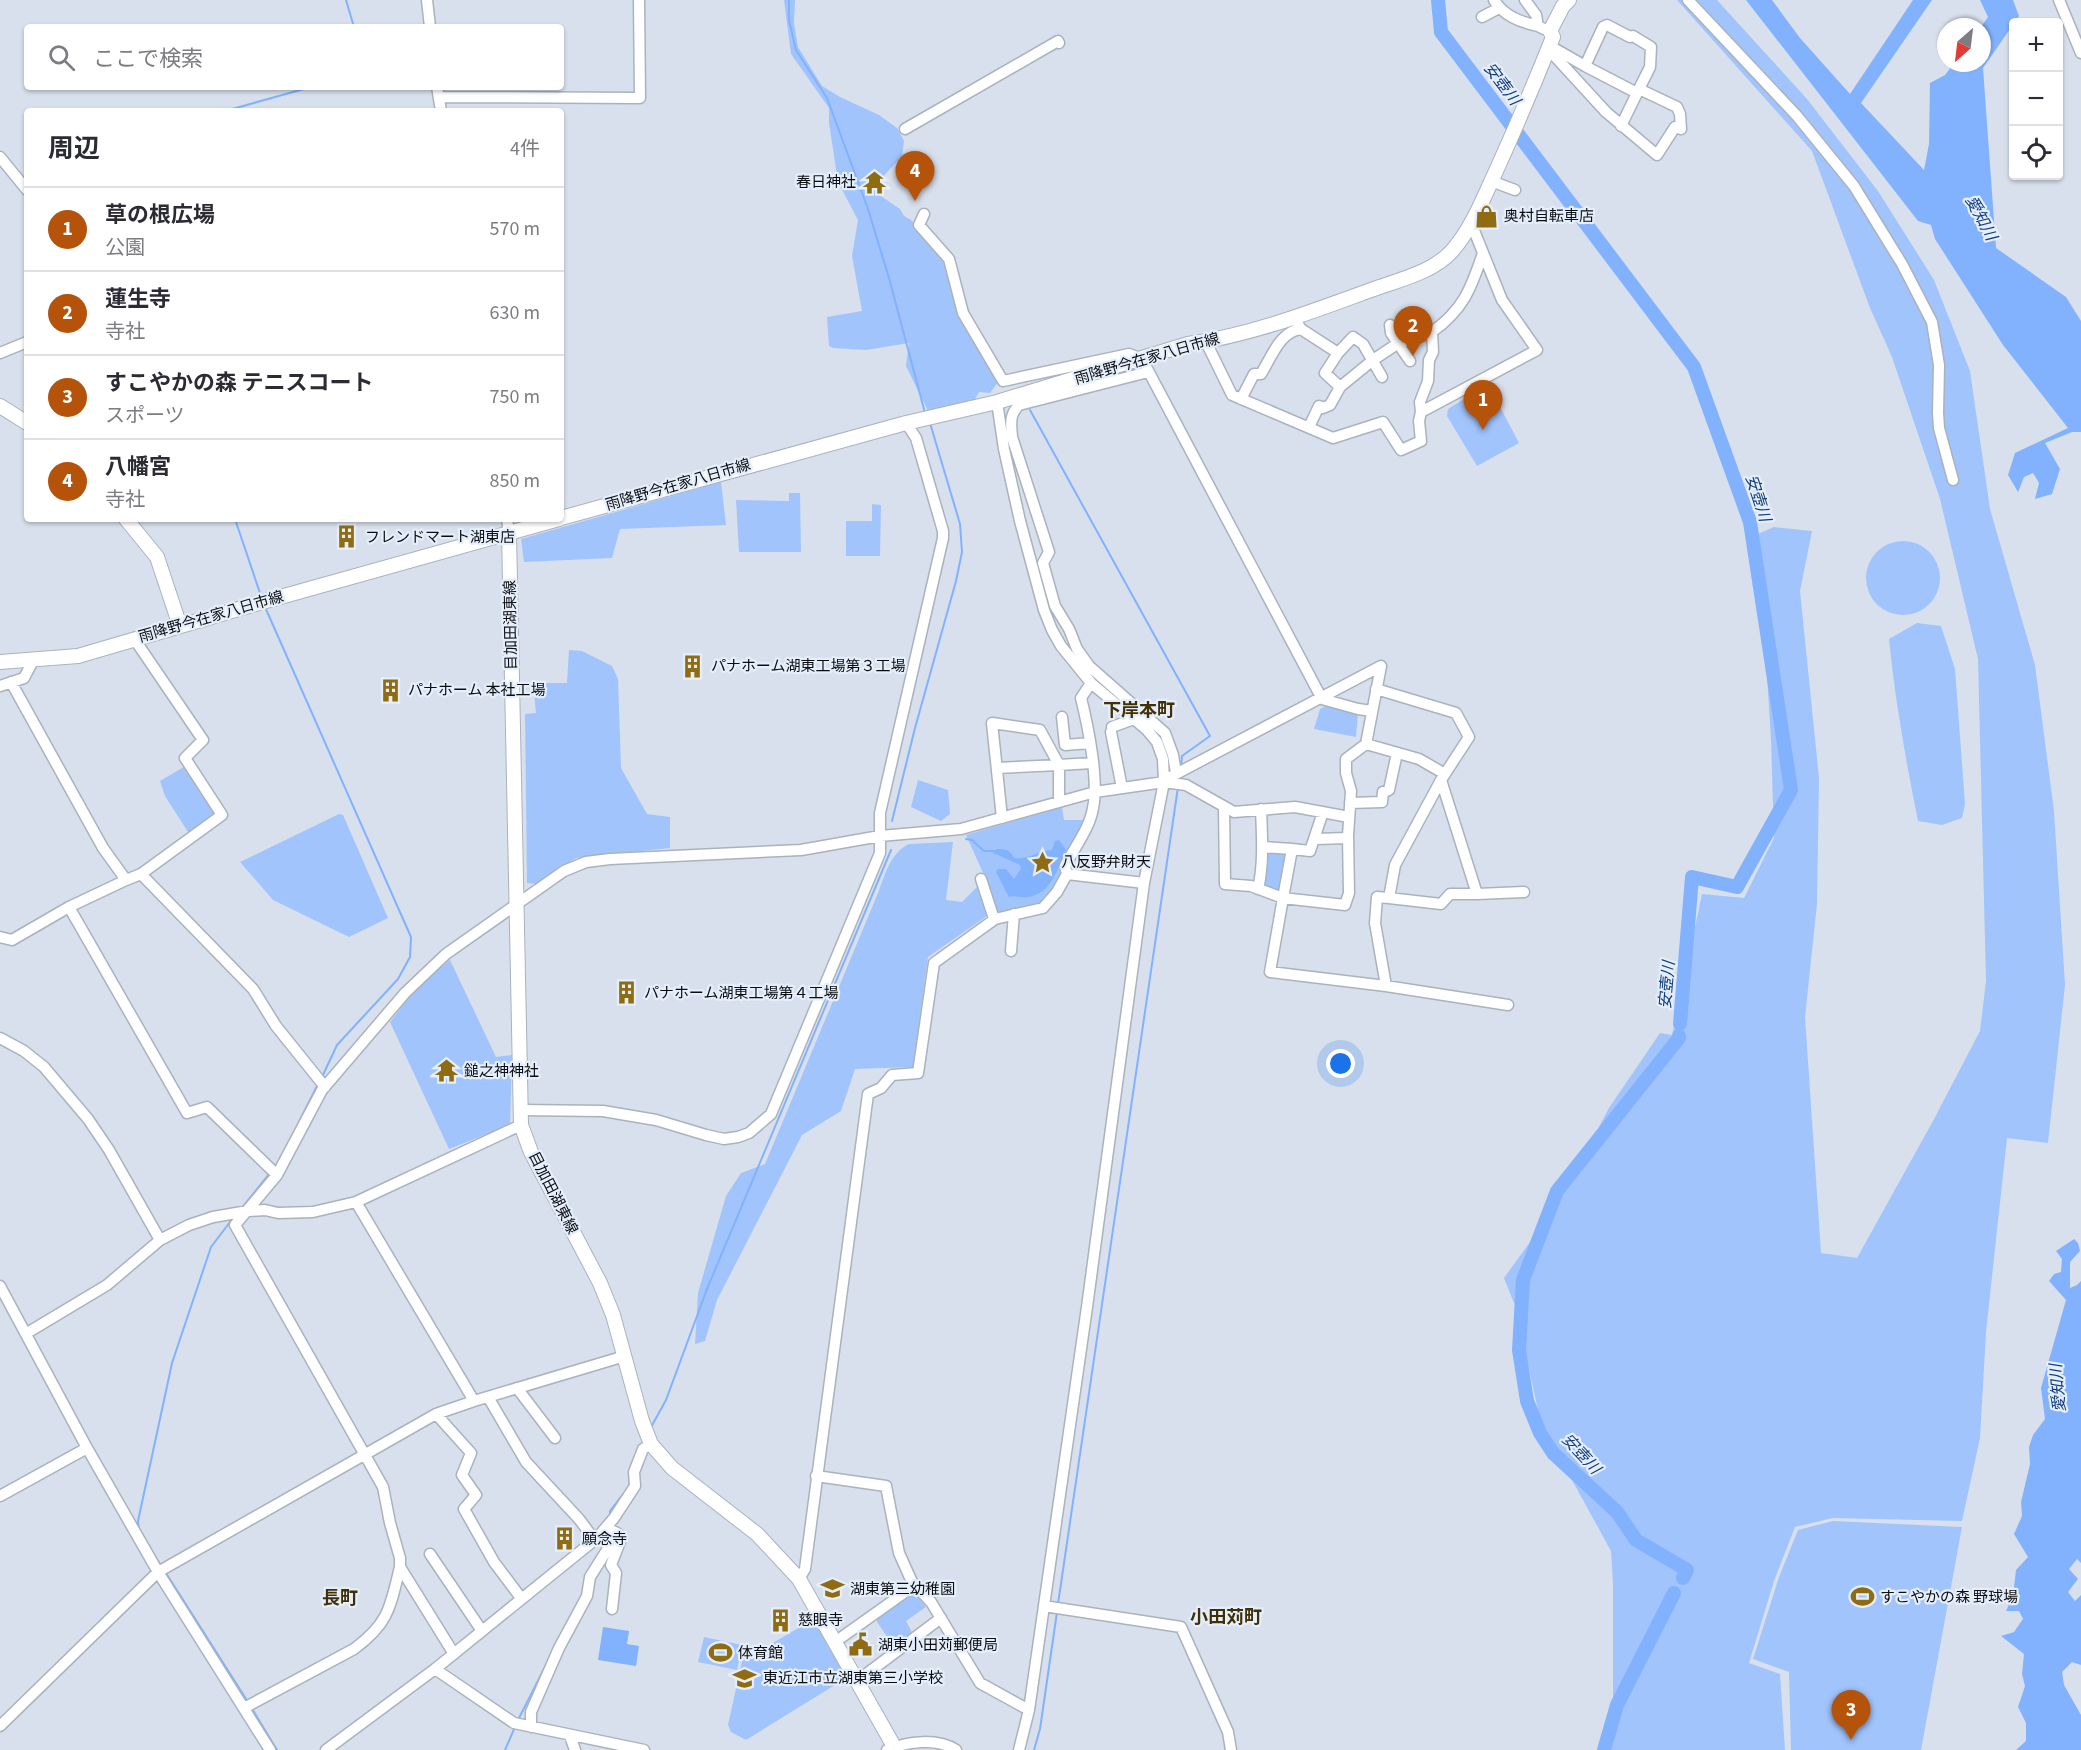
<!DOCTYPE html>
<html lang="ja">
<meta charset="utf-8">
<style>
:root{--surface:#fff;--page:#f2f2f3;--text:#2b2b33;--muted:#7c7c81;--line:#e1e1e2;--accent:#b45309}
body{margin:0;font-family:"Source Sans 3","Noto Sans JP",sans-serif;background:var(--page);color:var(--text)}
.controls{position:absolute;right:18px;top:18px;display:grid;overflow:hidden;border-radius:6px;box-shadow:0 2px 4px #0004}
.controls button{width:54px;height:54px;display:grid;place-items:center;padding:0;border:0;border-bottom:2px solid var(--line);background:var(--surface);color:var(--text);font:30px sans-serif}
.compass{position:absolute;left:1937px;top:18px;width:54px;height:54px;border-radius:50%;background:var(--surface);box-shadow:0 2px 4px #0004;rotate:208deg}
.you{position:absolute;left:1341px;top:1064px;width:21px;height:21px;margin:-15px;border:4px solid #fff;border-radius:50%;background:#1a73e8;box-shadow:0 0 0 9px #1a73e833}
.badge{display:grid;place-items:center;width:39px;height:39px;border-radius:50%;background:var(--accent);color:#fff;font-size:20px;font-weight:700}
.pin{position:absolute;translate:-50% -50px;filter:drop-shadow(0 2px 3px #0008)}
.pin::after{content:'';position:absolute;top:32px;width:21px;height:18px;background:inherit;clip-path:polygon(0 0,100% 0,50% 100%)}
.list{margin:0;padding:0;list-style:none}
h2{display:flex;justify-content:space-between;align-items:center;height:78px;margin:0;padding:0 24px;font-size:26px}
h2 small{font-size:20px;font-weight:400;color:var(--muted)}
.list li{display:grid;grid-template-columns:39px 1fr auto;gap:18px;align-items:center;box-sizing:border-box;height:84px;padding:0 24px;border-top:2px solid var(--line)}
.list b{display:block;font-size:22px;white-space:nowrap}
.list p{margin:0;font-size:20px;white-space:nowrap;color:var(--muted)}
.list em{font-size:20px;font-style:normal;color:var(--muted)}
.icon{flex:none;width:33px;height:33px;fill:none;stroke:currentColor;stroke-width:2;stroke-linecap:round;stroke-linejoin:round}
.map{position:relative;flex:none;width:2081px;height:1750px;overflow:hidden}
.search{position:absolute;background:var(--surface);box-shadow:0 2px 4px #0004;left:24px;top:24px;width:540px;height:66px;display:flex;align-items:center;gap:15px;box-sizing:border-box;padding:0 21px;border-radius:6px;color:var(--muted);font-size:22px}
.panel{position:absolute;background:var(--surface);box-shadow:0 2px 4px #0004;left:24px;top:108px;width:540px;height:414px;border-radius:6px}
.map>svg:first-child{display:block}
</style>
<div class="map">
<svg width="2081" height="1750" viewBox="0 0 2081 1750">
<rect width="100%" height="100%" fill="#d8e0ed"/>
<path fill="#a1c4fc" d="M784 0H795L794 23 798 47 822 86 840 97 879 115 897 128 904 141 902 156 878 182V194L900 209 904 216 911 220 948 263 962 318 998 382 990 393 979 392 974 401 928 411 906 366 909 343 866 350 833 348 829 346 827 317 862 311 852 256 858 220 838 182 829 123V108L791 54Z
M1677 0H1717L1807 99 1878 191 1934 280 1970 371 1990 509 2035 665 2054 811 2065 985 2048 1143 2007 1138 1986 1332 1980 1438 1962 1521 1833 1518 1795 1527 1774 1581 1749 1663 1780 1674 1785 1750H1603L1613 1697V1584L1611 1551 1561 1460 1539 1415 1516 1308 1504 1278 1559 1202 1609 1108 1660 1033 1672 1035 1702 894 1744 898 1774 838 1771 739 1758 534 1774 527 1812 531 1800 591 1819 778 1817 904 1805 1017 1821 1253 1857 1258 1933 1121 1980 1031 1986 981 1978 659 1940 499 1892 357 1870 308 1812 151Z
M1488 384 1519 443 1477 466 1447 416 1448 409Z
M721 482 726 525 620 529 612 558 524 562 521 539Z
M789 493H800L801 552H739L736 500 789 501Z
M872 504 881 505 880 556H846V521H872Z
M1866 578a37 37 0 1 1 74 0a37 37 0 1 1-74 0Z
M1917 623 1941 626 1955 669 1965 804 1962 818 1942 825 1918 821C1906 761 1895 701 1889 639Z
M569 650 582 651 612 666 618 679 621 768 647 814 670 817V848L576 858 536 884 527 883 525 714 536 713 533 683H567Z
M1327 705 1358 714 1356 737 1314 729 1320 709Z
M187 765 220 815 190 835 165 796 160 781Z
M918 780 948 790 950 814 941 821 911 807Z
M1062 807 1064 820H1085C1076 844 1061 894 1038 905 1026 911 1010 911 997 914L984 875 966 835Z
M339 814 343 815 388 918 349 937 273 900 240 862Z
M953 842 946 900 962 902 977 887 987 916 928 957 913 1067 855 1069 841 1111 802 1135 717 1300 705 1341 695 1344 698 1293 726 1196 741 1173 765 1164 878 893C885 875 890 853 909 844Z
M1265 850 1288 853 1282 896 1260 887Z
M450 960 496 1057 512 1055 510 1125 449 1149 390 1022 417 987Z
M1833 1521 1962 1527 1921 1750H1791L1789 1672 1753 1659 1779 1577 1798 1530Z
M913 1591 926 1607 906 1621 913 1634 895 1648 877 1622V1618Z
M814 1619 844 1674 835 1685 746 1740 731 1732 728 1725 742 1661Z
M704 1637 742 1645 737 1670 698 1662Z"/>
<path fill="#82b2fe" d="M1746 0H1772L1800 38 1850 94 1913 0H1932L1861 103 1924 170 1929 144 1930 83 1945 75 1954 63H1982L1981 27 1988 17 1980 0H2013L2019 16 1983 68 1996 248 2066 297 2081 321V432H2072L2045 443 2060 469 2052 494 2035 499 2039 483 2033 473 2024 477 2018 492 2008 475 2015 453 2068 428 2003 345 1935 239 1931 225 1918 221Z
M1059 840 1066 850C1058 868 1051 894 1028 897 1021 898 1015 895 1009 897L996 872 998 869H1006L1014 879 1021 869 1020 865 993 853 997 849C1006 849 1010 850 1014 858 1027 860 1039 851 1052 850L1055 841Z
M2074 1239 2078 1243 2080 1251 2070 1262V1288L2077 1285 2081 1281V1563L2077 1559 2069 1569 2078 1579 2068 1592 2075 1601 2081 1595V1665L2072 1662 2062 1672 2064 1685 2081 1715V1750H2016L2026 1741V1723L2018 1707 2025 1686 2022 1674 2024 1654 2001 1636 2014 1632 2023 1619 2019 1611H2006L2013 1596 2016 1570 2028 1557 2014 1534 2022 1516 2021 1502 2030 1464 2029 1447 2033 1435 2045 1419 2041 1388 2066 1300 2049 1281 2054 1274 2061 1272 2062 1259 2056 1251Z
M603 1627 629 1631 627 1644 639 1646 636 1666 598 1660Z"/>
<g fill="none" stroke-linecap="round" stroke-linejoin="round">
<path stroke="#82b2fe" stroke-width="2" d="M346 0 354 27
M789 0V20L796 50 827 98 868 209 889 278 925 413
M225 111 311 87
M1030 410 1210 736 1182 756 1181 767
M235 519 261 596
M265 607 411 937 410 957 398 979 337 1045 322 1077
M892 821 915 728 956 581 962 552 960 524 930 423
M966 839 972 840 984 851H996
M299 1122 318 1084
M241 1209 269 1174
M650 1429 666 1400 707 1289 891 850
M629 1487 630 1472
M610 1516V1511L624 1493
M139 1530 138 1521 172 1363 211 1247 233 1218
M153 1553 161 1566
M166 1573 248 1702
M1058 1604 1178 787
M251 1707 277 1750
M518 1720 547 1663
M505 1750 515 1727
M1034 1750 1040 1729 1057 1612"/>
<path stroke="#82b2fe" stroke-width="14" d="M1438 0 1441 32 1694 367 1750 522 1791 790 1737 887 1692 877 1680 1024
M1679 1036V1038L1557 1191 1523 1280 1519 1350 1527 1401 1540 1433 1553 1453 1617 1512 1636 1540 1687 1570 1683 1578
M1604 1750 1617 1705 1674 1593"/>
<defs>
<path id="minor" d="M427 0 430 27
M1494 0C1504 16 1520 22 1538 26
M1525 0 1536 15 1538 26 1544 29
M1688 0 1797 116 1854 186 1902 264 1932 322 1939 365 1938 413 1939 428 1953 480
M2059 0 2081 53
M1482 17 1499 8
M1548 51 1551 52 1606 112 1657 155 1675 127 1681 129 1680 114 1677 107 1639 89 1650 67 1651 47 1633 36 1630 37 1607 25 1603 27 1585 66 1550 46
M1585 66 1637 93
M437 87 441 111
M439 97 640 98 639 0
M1621 126 1639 89
M905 129 1058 41 1059 43
M0 157 27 190
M1491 181 1515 190
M924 214 919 225 949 259 963 313 1003 381 1129 354 1142 359 1322 699 1358 709 1372 711
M1471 223 1502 300 1537 350 1421 412 1420 402 1428 381 1429 360 1433 352 1432 332C1463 310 1471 289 1483 253
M1298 324 1301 329 1338 353
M1390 325 1391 333 1410 361
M1206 342 1232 395 1333 438 1383 422 1401 450 1421 441 1419 421 1421 412
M0 353 27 342
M1148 372 1019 405C1009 415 1011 424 1012 437L1049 552 1043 563 1055 606 1069 629 1077 649 1089 666 1165 733 1173 755 1176 773
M1340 387 1325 373 1338 353 1353 337 1363 344 1382 377
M1241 399 1254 374H1261C1271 358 1280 331 1301 329
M997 402 1004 449 1020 521 1044 610 1052 630 1061 646 1091 683 1147 730 1157 742 1163 759 1164 782 1144 883 1087 1307 1029 1710 1019 1750
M1309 427 1319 406 1323 408 1330 405 1340 387 1373 360 1397 344 1432 332
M507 519 509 533
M1381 666 1366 744 1346 759V773L1351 791 1348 836 1349 893 1345 905 1283 898 1270 972 1386 986 1508 1005
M0 686 24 678 33 661
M1376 689 1456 713 1469 737 1441 780 1477 894 1524 892
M1062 717 1065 745 1090 743
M1112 727 1134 719
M1111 732 1122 788
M1366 744 1419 759 1445 774
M997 768 1059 765V802
M1172 776 1381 666
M1350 803 1382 802 1383 792 1389 790 1397 753
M1224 808 1225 884 1251 886 1283 898 1292 849 1310 851 1323 812
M1002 818 992 723 1040 730 1059 765 1092 763
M1315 839 1348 838
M1263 847 1292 849
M141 874 253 989 276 1026 325 1087
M1067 874 1065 866C1074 848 1090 828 1093 808 1099 780 1088 726 1081 698L1091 683
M981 879 994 919
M126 880 141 874 222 815 185 758 203 740 135 640
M1258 889C1264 863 1262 836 1261 809
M1389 898 1441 904 1450 894H1477
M69 907 187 1113 207 1107 277 1175
M0 937 12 940 69 907 126 880 103 848 11 682
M1011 951 1014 914
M1386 986 1375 923 1377 897 1389 898 1395 865 1441 780
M0 1038 24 1051 44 1067 88 1119 109 1150 160 1240
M520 1110 603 1111 656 1120 706 1135 724 1139 738 1137 749 1133 771 1114 880 853V813L943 538V531L916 438 906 423
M356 1202 474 1401
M0 1286 87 1448 158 1572 270 1750
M27 1333 107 1285 160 1240 189 1225 213 1217 248 1211 265 1210 278 1213 313 1212 356 1202 521 1125
M517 1388 555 1438
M488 1397 526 1462 579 1519 594 1539
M436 1414 471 1453 462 1475 476 1495 464 1509 494 1562 521 1598
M816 1476 886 1486 899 1553 912 1582 931 1602 980 1683 1029 1710
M0 1496 87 1448
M608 1531 611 1530 617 1533 621 1539 611 1565 616 1573 612 1609
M430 1554 482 1631
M799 1579 805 1569 868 1094 881 1088 892 1075 918 1073 934 963 995 919 1043 908 1057 892 1067 874 1144 883
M1044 1606 1181 1627 1228 1732 1231 1750
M835 1642 915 1585
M454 1654 400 1567V1558L390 1523 383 1487 235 1225 277 1175 322 1090 405 993 446 954 564 871 586 862 610 859 801 850 880 836 961 829 1095 792 1164 782 1186 785 1234 812 1295 807 1349 817
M435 1669 514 1723 644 1750
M857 1681 941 1618
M244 1708 354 1649C389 1623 390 1608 400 1567
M0 1726 158 1572 436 1414 474 1401 625 1356
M531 1727V1712L559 1648 587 1596 590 1577 607 1550 611 1530
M570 1736 575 1750
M326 1750 435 1669 597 1538 614 1518 635 1486 634 1472 643 1449 651 1444
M887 1750C907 1741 938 1738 956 1750"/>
<path id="major" d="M0 406 27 423
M561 518 906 423 997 402 1188 344C1251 335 1311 312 1371 290 1398 280 1432 273 1452 251 1472 228 1483 199 1496 171 1516 127 1535 82 1553 37L1550 31 1563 6 1569 0
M126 519 157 557 180 626
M509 533 521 1125 531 1152 600 1283 613 1315 642 1421 651 1444 672 1468 757 1534 799 1579 896 1750
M0 662 78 656 266 601 559 519"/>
</defs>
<use href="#minor" stroke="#aab2be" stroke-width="13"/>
<use href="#major" stroke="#aab2be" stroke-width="16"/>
<use href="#minor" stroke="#fff" stroke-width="10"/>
<use href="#major" stroke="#fff" stroke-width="14"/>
</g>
<defs>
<symbol id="temple-bare" viewBox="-9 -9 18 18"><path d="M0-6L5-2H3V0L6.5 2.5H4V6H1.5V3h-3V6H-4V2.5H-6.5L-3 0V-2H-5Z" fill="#8f6c11" stroke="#e5eefb" stroke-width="2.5" paint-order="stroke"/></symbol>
<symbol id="shop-bare" viewBox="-9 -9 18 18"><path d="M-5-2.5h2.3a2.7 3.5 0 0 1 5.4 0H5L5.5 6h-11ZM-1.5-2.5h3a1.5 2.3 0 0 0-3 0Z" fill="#8f6c11" stroke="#e5eefb" stroke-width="2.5" paint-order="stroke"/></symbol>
<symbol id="building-bare" viewBox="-9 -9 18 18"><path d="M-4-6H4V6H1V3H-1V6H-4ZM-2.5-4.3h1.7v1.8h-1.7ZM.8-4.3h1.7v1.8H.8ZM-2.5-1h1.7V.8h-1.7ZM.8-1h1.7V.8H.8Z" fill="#8f6c11" stroke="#e5eefb" stroke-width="2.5" paint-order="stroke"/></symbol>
<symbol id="sight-bare" viewBox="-9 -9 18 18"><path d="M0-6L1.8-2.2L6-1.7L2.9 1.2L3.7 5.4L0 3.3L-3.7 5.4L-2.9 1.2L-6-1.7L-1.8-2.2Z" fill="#8f6c11" stroke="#e5eefb" stroke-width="2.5" paint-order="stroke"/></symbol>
<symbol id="school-bare" viewBox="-9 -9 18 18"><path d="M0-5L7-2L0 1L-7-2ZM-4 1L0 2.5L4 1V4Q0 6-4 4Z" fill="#8f6c11" stroke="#e5eefb" stroke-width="2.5" paint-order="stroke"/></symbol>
<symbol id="stadium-bare" viewBox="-9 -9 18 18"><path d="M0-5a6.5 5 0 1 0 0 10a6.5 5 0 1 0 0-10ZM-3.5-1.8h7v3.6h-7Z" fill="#8f6c11" stroke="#e5eefb" stroke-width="2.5" paint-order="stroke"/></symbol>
<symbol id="civic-bare" viewBox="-9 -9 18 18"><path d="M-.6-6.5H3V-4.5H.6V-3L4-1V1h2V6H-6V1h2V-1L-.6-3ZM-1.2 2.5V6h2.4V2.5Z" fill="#8f6c11" stroke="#e5eefb" stroke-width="2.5" paint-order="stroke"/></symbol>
</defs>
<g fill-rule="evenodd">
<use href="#temple-bare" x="858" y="166" width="33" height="33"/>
<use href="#shop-bare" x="1470" y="200" width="33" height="33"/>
<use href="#building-bare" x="330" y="520" width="33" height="33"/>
<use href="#building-bare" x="676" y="650" width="33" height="33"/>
<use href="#building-bare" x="374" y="674" width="33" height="33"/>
<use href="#sight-bare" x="1026" y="846" width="33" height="33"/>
<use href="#building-bare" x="610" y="976" width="33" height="33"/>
<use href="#temple-bare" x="430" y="1054" width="33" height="33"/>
<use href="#building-bare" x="548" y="1522" width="33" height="33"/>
<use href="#school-bare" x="816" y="1572" width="33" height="33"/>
<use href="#stadium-bare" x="1846" y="1580" width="33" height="33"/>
<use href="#building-bare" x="764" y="1604" width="33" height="33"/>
<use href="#civic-bare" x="844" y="1628" width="33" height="33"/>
<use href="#stadium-bare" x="704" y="1636" width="33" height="33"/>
<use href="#school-bare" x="728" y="1662" width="33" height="33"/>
</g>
<g text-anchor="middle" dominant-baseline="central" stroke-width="4.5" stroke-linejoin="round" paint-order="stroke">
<g font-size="15" fill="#0b0d11" stroke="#e5eefb" text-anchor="start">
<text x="856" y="182" text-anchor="end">春日神社</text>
<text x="1504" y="216">奥村自転車店</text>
<text x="365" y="537">フレンドマート湖東店</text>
<text x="711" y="666">パナホーム湖東工場第３工場</text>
<text x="408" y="690">パナホーム 本社工場</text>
<text x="1061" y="862">八反野弁財天</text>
<text x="644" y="993">パナホーム湖東工場第４工場</text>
<text x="464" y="1071">鎚之神神社</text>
<text x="582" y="1539">願念寺</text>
<text x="850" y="1589">湖東第三幼稚園</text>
<text x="1880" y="1597">すこやかの森 野球場</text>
<text x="798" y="1620">慈眼寺</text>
<text x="878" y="1645">湖東小田苅郵便局</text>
<text x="738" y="1653">体育館</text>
<text x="763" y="1678">東近江市立湖東第三小学校</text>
</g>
<g font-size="15" fill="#0b0d11" stroke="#e5eefb">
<text transform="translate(1147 359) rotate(-16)">雨降野今在家八日市線</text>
<text transform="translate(678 485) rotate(-16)">雨降野今在家八日市線</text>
<text transform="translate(211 617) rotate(-16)">雨降野今在家八日市線</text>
<text transform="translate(511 625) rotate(-91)">目加田湖東線</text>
<text transform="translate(553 1193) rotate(63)">目加田湖東線</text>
</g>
<g font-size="16" font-style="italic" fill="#103b7c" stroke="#e5eefb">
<text transform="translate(1502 84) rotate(53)">安壺川</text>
<text transform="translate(1981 218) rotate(62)">愛知川</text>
<text transform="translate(1758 498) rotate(72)">安壺川</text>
<text transform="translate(1667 985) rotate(-85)">安壺川</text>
<text transform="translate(2058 1388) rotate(-95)">愛知川</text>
<text transform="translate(1581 1454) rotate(47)">安壺川</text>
</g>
<g font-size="18" font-weight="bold" fill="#413007" stroke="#e5eefb">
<text x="1139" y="710">下岸本町</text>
<text x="340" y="1598">長町</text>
<text x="1226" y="1617">小田苅町</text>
</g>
</g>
</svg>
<div class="controls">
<button>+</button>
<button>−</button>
<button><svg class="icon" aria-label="locate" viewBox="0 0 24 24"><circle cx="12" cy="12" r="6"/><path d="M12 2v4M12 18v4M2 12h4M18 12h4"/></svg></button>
</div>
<svg class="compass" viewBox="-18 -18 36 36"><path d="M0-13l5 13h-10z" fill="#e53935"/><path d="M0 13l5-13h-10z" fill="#7c7c81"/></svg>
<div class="you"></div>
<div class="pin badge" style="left:1483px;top:430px">1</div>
<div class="pin badge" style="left:1413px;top:356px">2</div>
<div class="pin badge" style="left:1851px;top:1740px">3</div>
<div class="pin badge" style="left:915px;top:201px">4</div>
<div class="search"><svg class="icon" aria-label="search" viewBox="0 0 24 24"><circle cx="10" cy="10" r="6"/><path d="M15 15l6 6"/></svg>ここで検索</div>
<section class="panel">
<h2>周辺<small>4件</small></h2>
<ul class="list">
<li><span class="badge">1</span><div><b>草の根広場</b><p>公園</p></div><em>570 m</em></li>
<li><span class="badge">2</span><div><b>蓮生寺</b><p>寺社</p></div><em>630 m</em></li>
<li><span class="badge">3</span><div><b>すこやかの森 テニスコート</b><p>スポーツ</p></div><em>750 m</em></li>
<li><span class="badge">4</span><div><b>八幡宮</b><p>寺社</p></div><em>850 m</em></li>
</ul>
</section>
</div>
